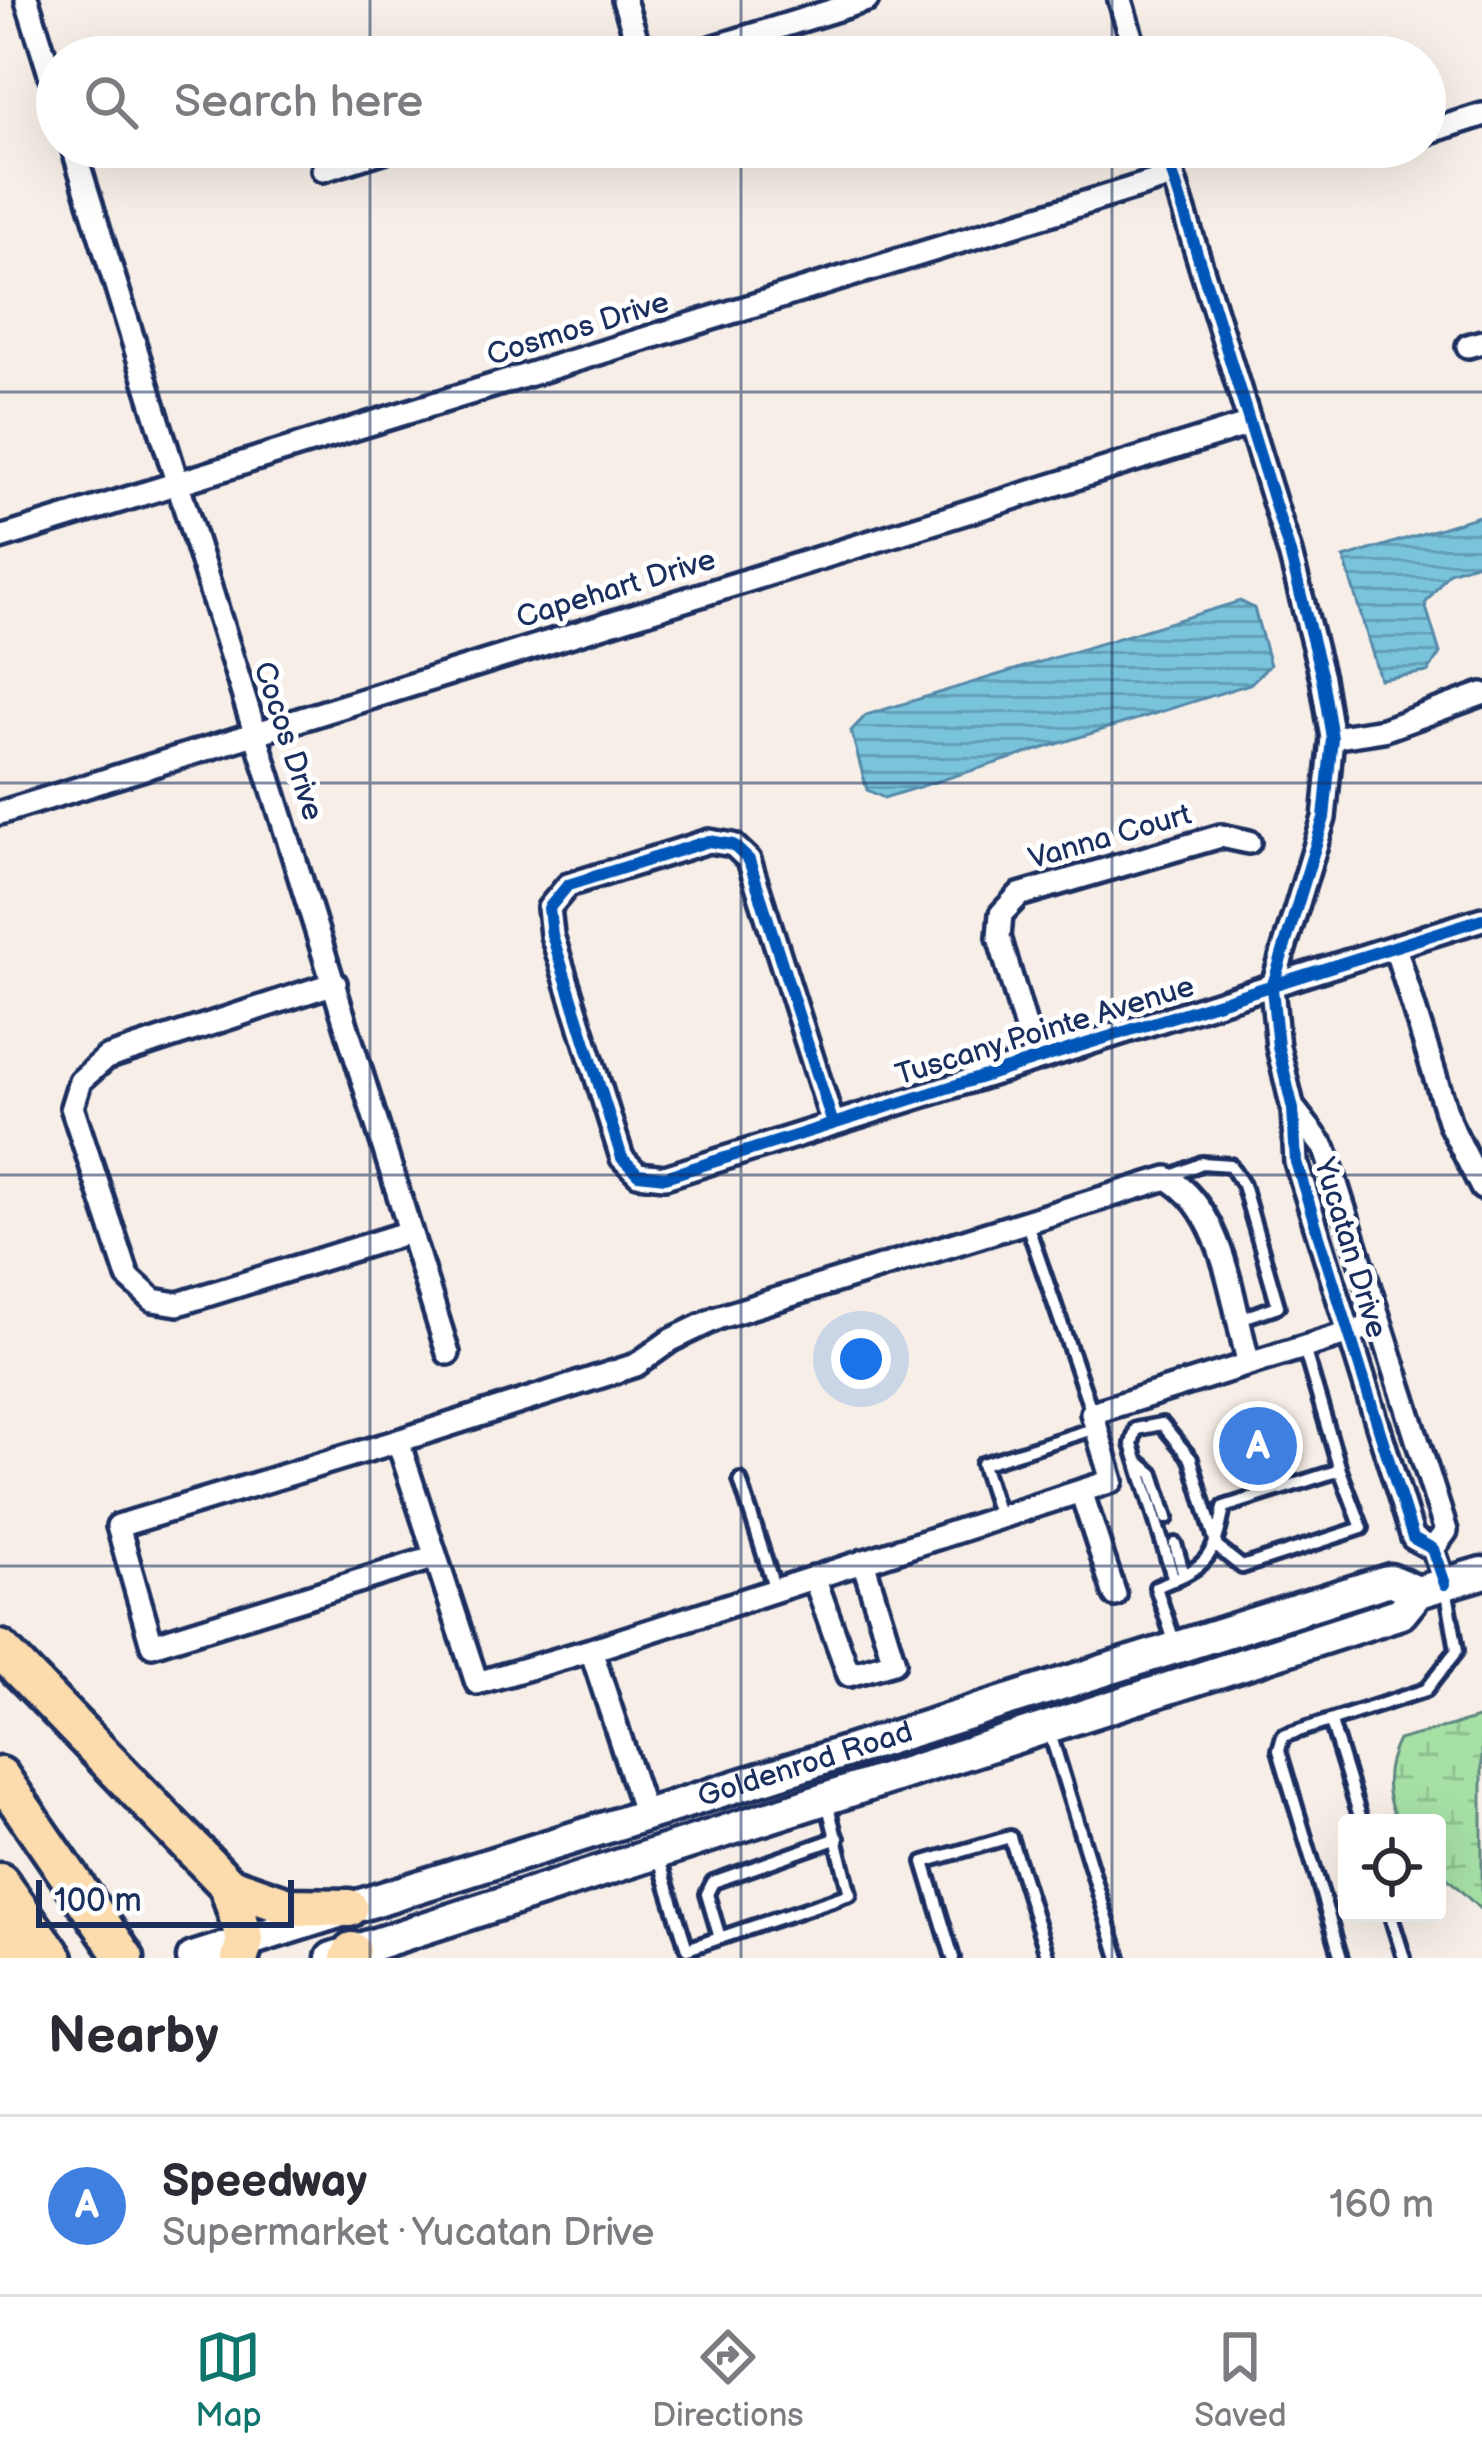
<!DOCTYPE html>
<meta charset="utf-8">
<style>
:root{--surface:#fff;--page:#f2f2f3;--text:#2b2b33;--muted:#7c7c81;--line:#e1e1e2;--accent:#0f766e}
body{margin:0;font-family:"Balsamiq Sans",sans-serif;background:var(--page);color:var(--text)}
.controls{position:absolute;right:36px;bottom:36px;display:grid;overflow:hidden;border-radius:12px;box-shadow:0 12px 48px #0002}
.controls button{width:108px;height:108px;display:grid;place-items:center;padding:0;border:0;border-bottom:3px solid var(--line);background:var(--surface);color:var(--text);font:60px sans-serif}
.scale{position:absolute;left:36px;bottom:30px;width:258px;box-sizing:border-box;padding-left:12px;border:6px solid #1b2f5e;border-top:0;font-size:33px;line-height:42px;white-space:nowrap;color:#1b2f5e;-webkit-text-stroke:9px #fff;paint-order:stroke}
.you{position:absolute;left:861px;top:1359px;width:42px;height:42px;margin:-30px;border:9px solid #fff;border-radius:50%;background:#1a73e8;box-shadow:0 0 0 18px #1a73e833}
.badge{display:grid;place-items:center;width:78px;height:78px;border-radius:50%;background:var(--accent);color:#fff;font-size:39px;font-weight:700}
.pin{position:absolute;translate:-50% -50%;border:6px solid #fff;box-shadow:0 3px 12px #0006}
.list{margin:0;padding:0;list-style:none}
h2{display:flex;justify-content:space-between;align-items:center;height:156px;margin:0;padding:0 48px;font-size:51px}
h2 small{font-size:39px;font-weight:400;color:var(--muted)}
.list li{display:grid;grid-template-columns:78px 1fr auto;gap:36px;align-items:center;box-sizing:border-box;height:180px;padding:0 48px;border-top:3px solid var(--line)}
.list b{display:block;font-size:45px;white-space:nowrap}
.list p{margin:0;font-size:39px;white-space:nowrap;color:var(--muted)}
.list em{font-size:39px;font-style:normal;color:var(--muted)}
.icon{flex:none;width:66px;height:66px;fill:none;stroke:currentColor;stroke-width:2;stroke-linecap:round;stroke-linejoin:round}
.map{position:relative;flex:none;width:1482px;height:1958px;overflow:hidden}
.search{position:absolute;background:var(--surface);box-shadow:0 12px 48px #0002;left:36px;right:36px;top:36px;height:132px;display:flex;align-items:center;gap:30px;box-sizing:border-box;padding:0 42px;border-radius:66px;color:var(--muted);font-size:45px}
.sheet{height:336px;background:var(--surface)}
nav{display:flex;justify-content:space-around;align-items:center;box-sizing:border-box;height:168px;border-top:3px solid var(--line);background:var(--surface);font-size:33px;color:var(--muted)}
nav a{display:grid;justify-items:center;gap:6px}
nav .on{color:var(--accent)}
.map>svg:first-child{display:block}
</style>
<div class="map">
<svg width="1482" height="1958" viewBox="0 0 1482 1958">
<defs>
<pattern id="wetland-marsh" width="20" height="14" patternUnits="userSpaceOnUse" patternTransform="scale(3)"><rect width="20" height="14" fill="#a6e0a5"/><path d="M1 5h8M5 5V1M11 12h8M15 12V8" fill="none" stroke="#8ec090"/></pattern>
<pattern id="water-rules" width="6" height="5" patternUnits="userSpaceOnUse" patternTransform="scale(3)"><rect width="6" height="5" fill="#7ac4db"/><path d="M0 2.5h6" fill="none" stroke="#63a0b5"/></pattern>
</defs>
<rect width="100%" height="100%" fill="#f7efe7"/>
<filter id="ink" filterUnits="userSpaceOnUse"><feTurbulence type="fractalNoise" baseFrequency=".00833" numOctaves="2"/><feDisplacementMap in="SourceGraphic" scale="24" xChannelSelector="R" yChannelSelector="G"/><feConvolveMatrix kernelMatrix="1 2 1 2 8 2 1 2 1" color-interpolation-filters="sRGB"/></filter>
<g filter="url(#ink)">
<path fill="url(#wetland-marsh)" stroke="#608882" stroke-width="3" d="M1482 1717V1911L1437 1868V1823H1400C1382 1798 1385 1765 1398 1740Z"/>
<path fill="url(#water-rules)" stroke="#5488a9" stroke-width="3" d="M1482 515V562L1449 572 1425 604 1440 653 1428 672 1380 679 1344 558Z
M1240 601 1254 608 1270 665 1250 684 884 798 867 790 851 731 866 715Z"/>
<g fill="none" stroke-linecap="round" stroke-linejoin="round">
<defs>
<path id="service" d="M1170 1177 1202 1163 1230 1165 1243 1185 1278 1306 1237 1320
M1026 1221 1092 1413
M1140 1463 1153 1474 1167 1518
M740 1480 775 1590
M999 1517 982 1464 1096 1428
M1175 1544 1184 1575
M1174 1580 1132 1444 1136 1429 1162 1424 1191 1459 1217 1547 1242 1567 1362 1528 1340 1470
M1175 1644 1156 1587C1206 1567 1214 1561 1224 1507L1340 1470 1304 1348
M1331 1722 1362 1823
M1049 1730 1119 1958
M658 1856 687 1949 850 1894 827 1802
M1390 1913 1404 1958
M720 1938 707 1894 713 1882 838 1838
M953 1958 924 1862 1010 1837 1048 1958
M1341 1958 1279 1750 1283 1736 1426 1690 1457 1650 1446 1587"/>
<path id="minor" d="M27 0 57 96
M624 0 642 57
M1120 0 1137 57
M682 57 867 0
M1425 133 1482 115
M73 147 448 1353
M1164 147 1290 553 1322 678 1332 738 1324 818 1272 988 1278 1047 1293 1109 1296 1162 1413 1538 1433 1549 1445 1584
M323 170 396 147
M1468 346 1482 342
M0 538 1172 176
M1332 738 1383 730 1482 694
M0 813 1250 424
M1395 947 1450 1124 1482 1188
M335 983 106 1058 80 1081 72 1107 128 1277 153 1300 178 1304 409 1232
M1035 1059 999 937 1001 914 1019 895 1221 836 1249 842
M1294 1109 1325 1149 1446 1531 1433 1549
M832 1121 749 860 733 845 709 841 568 885 549 908 552 935 622 1158 638 1174 665 1177 1482 919
M398 1441 636 1365 671 1340 717 1318 1167 1178C1225 1210 1232 1304 1249 1364L1379 1324
M436 1557 152 1645 118 1526 398 1441 477 1683 591 1650 644 1812
M814 1577 849 1675 894 1662 863 1561
M1115 1595 1081 1491 1112 1481 1092 1413 1249 1364
M591 1650 1081 1491"/>
<g id="secondary">
<path id="s1" d="M193 1958 1390 1580 1418 1592"/>
<path d="M332 1958 1401 1613 1418 1592 1482 1573"/>
</g>
<path id="motorway" d="M0 1649 228 1885 245 1940 240 1958
M0 1776 125 1958
M0 1882 54 1958
M228 1885 291 1907 349 1908
M0 1931 17 1958
M349 1958 352 1951"/>
</defs>
<use href="#service" stroke="#1b2f5e" stroke-width="20"/>
<use href="#minor" stroke="#1b2f5e" stroke-width="30"/>
<use href="#secondary" stroke="#1b2f5e" stroke-width="39"/>
<use href="#motorway" stroke="#1b2f5e" stroke-width="45"/>
<use href="#service" stroke="#fff" stroke-width="10"/>
<use href="#minor" stroke="#fff" stroke-width="21"/>
<use href="#secondary" stroke="#fff" stroke-width="30"/>
<use href="#motorway" stroke="#fcdcac" stroke-width="36"/>
<defs>
<path id="cycleway" d="M1164 147 1290 553 1322 678 1332 738 1324 818 1272 988 1278 1047 1293 1109 1296 1162 1413 1538 1433 1549 1445 1584
M832 1121 749 860 733 845 709 841 568 885 549 908 552 935 622 1158 638 1174 665 1177 1482 919"/>
</defs>
<use href="#cycleway" stroke="#fff" stroke-width="20"/>
<use href="#cycleway" stroke="#0057b8" stroke-width="12"/>
</g>
</g>
<path fill="none" stroke="#1b2f5e" stroke-width="3" stroke-opacity="0.55" d="M370 0V57M741 0V57M1112 0V57M370 147V1958M741 147V1958M1112 147V1958M0 392H1482M0 783H1482M0 1175H1482M0 1566H1482"/>
<g text-anchor="middle" dominant-baseline="central" stroke-width="10" stroke-linejoin="round" paint-order="stroke">
<g font-size="30" fill="#1b2f5e" stroke="#fff">
<text transform="translate(578 329) rotate(-17)">Cosmos Drive</text>
<text transform="translate(616 589) rotate(-17)">Capehart Drive</text>
<text transform="translate(288 741) rotate(72)">Cocos Drive</text>
<text transform="translate(1110 837) rotate(-16)">Vanna Court</text>
<text transform="translate(1045 1031) rotate(-17)">Tuscany Pointe Avenue</text>
<text transform="translate(1350 1248) rotate(73)">Yucatan Drive</text>
<text stroke="none"><textPath href="#s1" startOffset="642">Goldenrod Road</textPath></text>
</g>
</g>
</svg>
<div class="controls">
<button><svg class="icon" aria-label="locate" viewBox="0 0 24 24"><circle cx="12" cy="12" r="6"/><path d="M12 2v4M12 18v4M2 12h4M18 12h4"/></svg></button>
</div>
<div class="scale">100 m</div>
<div class="you"></div>
<div class="pin badge" style="left:1258px;top:1446px;background:#3f7fe0">A</div>
<div class="search"><svg class="icon" aria-label="search" viewBox="0 0 24 24"><circle cx="10" cy="10" r="6"/><path d="M15 15l6 6"/></svg>Search here</div>
</div>
<section class="sheet">
<h2>Nearby<small></small></h2>
<ul class="list">
<li><span class="badge" style="background:#3f7fe0">A</span><div><b>Speedway</b><p>Supermarket · Yucatan Drive</p></div><em>160 m</em></li>
</ul>
</section>
<nav>
<a class="on"><svg class="icon" aria-label="map" viewBox="0 0 24 24"><path d="M3 6l6-2 6 2 6-2v14l-6 2-6-2-6 2zM9 4v14M15 6v14"/></svg>Map</a>
<a><svg class="icon" aria-label="directions" viewBox="0 0 24 24"><path d="M12 3l9 9-9 9-9-9zM9 14v-3h6M13 9l2 2-2 2"/></svg>Directions</a>
<a><svg class="icon" aria-label="saved" viewBox="0 0 24 24"><path d="M7 4h10v16l-5-4-5 4z"/></svg>Saved</a>
</nav>
